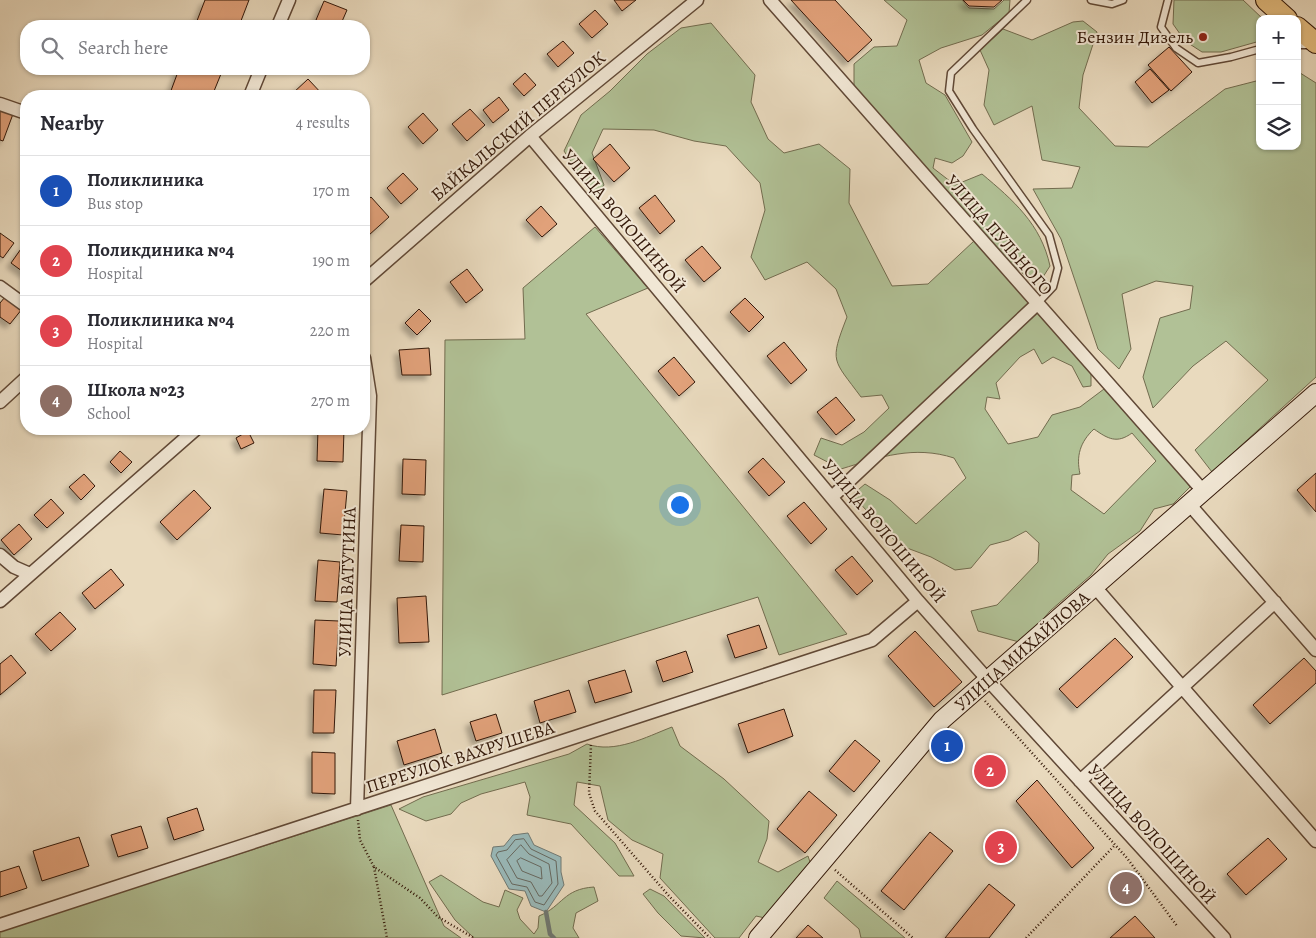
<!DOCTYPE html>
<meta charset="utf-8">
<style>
:root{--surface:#fff;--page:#f7f7f7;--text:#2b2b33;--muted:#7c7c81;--line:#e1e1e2;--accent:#8f2418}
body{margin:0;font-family:Alegreya,serif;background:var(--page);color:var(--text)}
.controls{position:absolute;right:15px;top:15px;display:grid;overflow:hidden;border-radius:10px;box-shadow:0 1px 4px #0004}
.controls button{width:45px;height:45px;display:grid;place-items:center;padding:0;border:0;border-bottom:1px solid var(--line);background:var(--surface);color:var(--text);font:25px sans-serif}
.you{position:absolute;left:679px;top:504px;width:18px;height:18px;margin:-12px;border:4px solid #fff;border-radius:50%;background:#1a73e8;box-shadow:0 0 0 8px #1a73e833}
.badge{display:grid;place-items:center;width:32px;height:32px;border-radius:50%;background:var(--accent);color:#fff;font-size:16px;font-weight:700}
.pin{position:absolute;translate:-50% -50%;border:2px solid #fff;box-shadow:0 1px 5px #0006}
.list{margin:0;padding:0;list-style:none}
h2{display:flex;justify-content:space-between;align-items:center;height:65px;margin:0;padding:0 20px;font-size:21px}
h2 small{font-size:16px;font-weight:400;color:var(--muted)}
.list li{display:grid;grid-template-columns:32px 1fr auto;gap:15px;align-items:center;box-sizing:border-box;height:70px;padding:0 20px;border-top:1px solid var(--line)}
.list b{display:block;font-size:19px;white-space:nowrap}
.list p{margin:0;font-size:16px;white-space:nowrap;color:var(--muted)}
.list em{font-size:16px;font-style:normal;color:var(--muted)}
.icon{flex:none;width:28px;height:28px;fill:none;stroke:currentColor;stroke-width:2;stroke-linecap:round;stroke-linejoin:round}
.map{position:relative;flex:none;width:1316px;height:938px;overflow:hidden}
.search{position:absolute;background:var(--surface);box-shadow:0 1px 4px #0004;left:20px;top:20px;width:350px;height:55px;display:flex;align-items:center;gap:12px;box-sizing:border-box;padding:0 18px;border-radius:20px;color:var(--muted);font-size:19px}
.panel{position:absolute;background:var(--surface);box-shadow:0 1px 4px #0004;left:20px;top:90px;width:350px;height:345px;border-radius:20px}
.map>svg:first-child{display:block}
</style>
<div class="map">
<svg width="1316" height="938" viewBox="0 0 1316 938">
<defs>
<filter id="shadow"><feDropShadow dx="-4.5" dy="4.5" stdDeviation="2.5" flood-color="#0004"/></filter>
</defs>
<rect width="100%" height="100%" fill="#e9dabe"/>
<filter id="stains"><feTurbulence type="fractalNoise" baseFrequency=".004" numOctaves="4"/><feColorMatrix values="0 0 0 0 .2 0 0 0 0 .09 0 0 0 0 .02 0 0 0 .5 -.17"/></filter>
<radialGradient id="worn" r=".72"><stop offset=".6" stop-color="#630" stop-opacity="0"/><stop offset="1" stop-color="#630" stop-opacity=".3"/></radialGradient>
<path fill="#b1c196" stroke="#726c4f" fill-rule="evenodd" d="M884 0H962L969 8 994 9 1004 0H1010L1009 13 982 35 941 48 919 60 926 83 945 95 972 142 963 156 952 163 935 158 933 168 955 185 982 174C1013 200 1041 224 1050 266L1043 277 1029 279 981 236 940 193 891 127 854 91V64L874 47 897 46 907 20Z
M1174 0H1243L1263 19H1260V41L1221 52H1202L1185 41 1173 24Z
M1083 21 1097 32 1083 75 1079 108 1115 146 1148 147 1225 89 1260 80V146H1297V71L1316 83V377L1212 472 1195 450 1268 380 1226 341 1193 366 1153 408 1143 377 1160 318 1190 309 1193 286 1156 281 1122 294 1131 349 1119 369 1098 349 1061 239 1033 189 1072 188 1080 167 1042 160 1032 106 994 125 984 105 989 70 980 50 1003 29 1032 40 1073 22Z
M711 23 755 75 751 102 768 139 784 153 819 144 850 169 849 203 892 286 928 284 974 241 1091 373V386L1083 387 1072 366 1053 357 1042 364 1034 349 1020 357 996 383 1000 399 987 397 985 409 1008 444 1038 437 1052 415 1080 407 1104 389 1180 472 1190 487 1173 504 1154 509 1140 531 1108 554 1091 575 1050 611 1023 643 978 631 971 611 997 605 1038 562 1039 543 1026 531 1009 540 990 545 971 568 955 570 931 557 899 545 852 495 865 484 890 500 916 524 966 478 954 458C914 445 880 457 841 469L814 455 821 438 842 445 864 432 889 408 882 395 861 397C833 359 829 363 847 317L836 289 807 262 765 280 751 257 765 210 760 183 726 146 694 141 654 130 603 129 592 153 604 185 595 198 564 151 581 115 610 91 647 54 681 28ZM1094 429C1108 439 1117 444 1132 433L1156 461 1104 514 1071 490 1072 475 1080 474C1076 456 1080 442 1094 429Z
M595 227 648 288 586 314 847 634 779 655 758 597 442 695 445 340 525 339 523 288Z
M672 727 680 746 724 779 769 821 767 839 758 862 778 872 808 856 811 865 765 918 756 916 739 938H715L660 878 663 854 632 840 608 820 600 786 577 782 574 805 615 843 634 876H619L571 824 527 815 530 797 525 782 481 794 461 803 451 814 426 821 399 809 423 797 569 754 587 744C615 754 646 737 672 727Z
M391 805 444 926 461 938H0V931Z
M441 875 483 902 499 907 505 890 523 898 517 910 520 919 534 934 538 928 539 916C563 906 563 889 594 887L598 901 576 913 573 928 579 938H474L455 920 429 882Z
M837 881 905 938H861L859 929 824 898Z
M650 889 664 896 705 938 681 936 658 913 643 894Z"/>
<path fill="#99b9b9" stroke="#707872" d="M528 833 534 845 561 857V872L564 885 546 912 531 906 525 891 509 889 491 856 493 847 504 846 513 835Z"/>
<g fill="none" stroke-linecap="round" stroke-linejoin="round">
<path stroke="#666860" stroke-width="1" d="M524 839 531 849 556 861 558 884 544 905 535 902 527 887 512 884 496 855 498 852 507 850 515 840Z
M521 845 529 854 549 864 552 883 542 896H539L531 882 517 878 507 860Z
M521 858 541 867 542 879 522 871 517 861Z"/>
<path stroke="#707872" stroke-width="4.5" d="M546 912 550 934 554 938"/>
</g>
<path fill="#e1a17a" stroke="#321708" filter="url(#shadow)" d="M205 0H249L239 26H195Z
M614 0H636L622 11Z
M791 0H835L872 40 848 62Z
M963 0H1002L994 7 969 6Z
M324 1 347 10 340 26H332L316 20Z
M595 10 608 24 592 38 579 24Z
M563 41 574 53 558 67 547 54Z
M1169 47 1192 72 1171 91 1148 65Z
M179 69H223L212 96H169Z
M1150 69 1169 90 1152 103 1135 82Z
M525 73 536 85 524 96 513 84Z
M308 79 324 96H294L292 94Z
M499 97 509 110 493 123 483 110Z
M470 109 485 125 467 141 452 124Z
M0 110 13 114 3 141 0 140Z
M423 113 438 130 423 144 408 127Z
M610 144 630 168 614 182 593 159Z
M403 173 418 189 401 204 387 188Z
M655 195 675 221 660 234 639 208Z
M371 197 389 217 369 235 364 229V203Z
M541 206 557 224 542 237 526 220Z
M0 233 14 243 3 258 0 256Z
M23 246 26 248V274L11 263Z
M702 246 721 268 704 282 685 260Z
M467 269 483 290 466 303 450 282Z
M5 297 22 309 10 324 0 317V303Z
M745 298 764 317 749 332 730 312Z
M419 309 431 321 417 335 405 323Z
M784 342 807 370 791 384 767 356Z
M429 348 431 375H402L399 350Z
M674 357 695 382 679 396 658 371Z
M836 397 855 420 836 435 817 412Z
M318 429H344L343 462 317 461Z
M248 431 254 443 241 449 236 438Z
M120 451 132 462 121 473 110 462Z
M763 458 785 482 769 496 748 472Z
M403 459 426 460 425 495 402 494Z
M1316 473V512L1297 490Z
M84 474 95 486 81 500 69 487Z
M324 489 347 491 343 535 320 533Z
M194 490 211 508 177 540 160 522Z
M51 499 64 513 47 528 34 515Z
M804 502 827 529 811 544 787 516Z
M19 524 32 539 14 555 1 540Z
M401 525 424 526 423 562 399 561Z
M852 556 873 581 857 595 835 570Z
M318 560 340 562 337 602 315 601Z
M111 569 124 585 95 609 82 593Z
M426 596 429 642 399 643 397 598Z
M60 612 76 629 51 651 35 634Z
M315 620 339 621 336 666 313 664Z
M759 625 767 648 735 658 727 635Z
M915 631 962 682 934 707 888 656Z
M1115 638 1133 657 1077 708 1059 689Z
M686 651 693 672 663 682 656 661Z
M11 655 26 673 0 695V664Z
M1304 658 1316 671V683L1270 724 1253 705Z
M625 670 632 692 595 703 588 681Z
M314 690H336L334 733H313Z
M569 690 576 712 540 723 534 701Z
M784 709 793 736 748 753 738 724Z
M496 714 502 733 476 741 470 722Z
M435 729 442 753 404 765 397 741Z
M855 740 880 761 854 792 829 771Z
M312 752 335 753V794L312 793Z
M1037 780 1094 848 1072 868 1016 801Z
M809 791 837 815 805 853 777 829Z
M197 808 204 830 174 840 167 818Z
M141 826 148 848 118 857 111 835Z
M930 832 953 851 904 910 881 891Z
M79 837 89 866 42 881 33 851Z
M1268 838 1287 859 1246 895 1227 874Z
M19 866 27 888 0 897V872Z
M989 884 1015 905 989 938H945Z
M1135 916 1155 938H1110Z
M808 925 823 938H796Z"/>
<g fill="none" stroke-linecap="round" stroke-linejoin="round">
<defs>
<path id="lane" d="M1027 0 951 73 949 91 973 129 1049 235 1058 268 1053 287 1037 304
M1091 0 1112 4 1123 0
M1168 0 1161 27 1176 48 1198 63 1231 57 1260 49
M1297 45H1311"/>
<path id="street" d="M770 0 1204 492
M278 26 289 0
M250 96 261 69
M0 104 26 113
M530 136 918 601 988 680 1224 938
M364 281 530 136 697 0
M0 287 26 306
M0 402 26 378
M832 497 1036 305
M1190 505 1316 650
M0 555 14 567 30 574
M1095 587 1316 841
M0 601 196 429
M1080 781 1275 602
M357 809 370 396 364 358
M0 925 872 640 918 601"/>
<path id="secondary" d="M758 938 942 720 1316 393"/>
<path id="primary" d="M1266 0 1287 19
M1297 27 1316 43"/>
</defs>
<use href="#lane" stroke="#604836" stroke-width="9"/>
<use href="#street" stroke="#604836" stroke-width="15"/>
<use href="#secondary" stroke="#321708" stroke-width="20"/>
<use href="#primary" stroke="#321708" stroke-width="22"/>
<path stroke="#321708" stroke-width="2.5" stroke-dasharray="1 2.5" stroke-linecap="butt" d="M985 701 1127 858 1177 926
M591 745 589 793 595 811 669 896 710 938
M358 820 360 840 374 867 420 898 438 917 474 938
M374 867 387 938
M835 870 913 938
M1026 938 1115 845"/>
<use href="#lane" stroke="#f1e7d5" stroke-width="6"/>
<use href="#street" stroke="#f1e7d5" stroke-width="12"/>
<use href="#secondary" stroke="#f1e7d5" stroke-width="18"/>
<use href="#primary" stroke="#e4bd7f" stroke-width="20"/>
</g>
<circle fill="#8f2418" stroke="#f1e7d5" stroke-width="2" cx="1203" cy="37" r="5"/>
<g text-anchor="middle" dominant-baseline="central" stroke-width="4" stroke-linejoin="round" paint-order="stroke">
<g font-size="18" fill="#321708" stroke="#f1e7d5" text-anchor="end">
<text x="1193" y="37">Бензин Дизель</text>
</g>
<g font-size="18" fill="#321708" stroke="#f1e7d5">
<text transform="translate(518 126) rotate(-40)">БАЙКАЛЬСКИЙ ПЕРЕУЛОК</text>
<text transform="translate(624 221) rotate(50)">УЛИЦА ВОЛОШИНОЙ</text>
<text transform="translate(999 235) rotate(49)">УЛИЦА ПУЛЬНОГО</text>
<text transform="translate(884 531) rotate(50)">УЛИЦА ВОЛОШИНОЙ</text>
<text transform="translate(347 582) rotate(-88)">УЛИЦА ВАТУТИНА</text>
<text transform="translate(1022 651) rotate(-41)">УЛИЦА МИХАЙЛОВА</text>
<text transform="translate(460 757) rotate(-18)">ПЕРЕУЛОК ВАХРУШЕВА</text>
<text transform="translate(1152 834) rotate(48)">УЛИЦА ВОЛОШИНОЙ</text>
</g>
</g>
<rect width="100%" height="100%" filter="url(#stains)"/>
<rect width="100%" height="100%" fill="url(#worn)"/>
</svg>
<div class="controls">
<button>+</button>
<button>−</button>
<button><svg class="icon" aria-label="layers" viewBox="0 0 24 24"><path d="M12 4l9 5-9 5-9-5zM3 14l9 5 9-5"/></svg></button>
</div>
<div class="you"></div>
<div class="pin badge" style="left:947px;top:746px;background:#1a4fb4">1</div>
<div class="pin badge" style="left:990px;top:771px;background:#e0444e">2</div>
<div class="pin badge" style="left:1001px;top:847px;background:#e0444e">3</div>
<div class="pin badge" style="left:1126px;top:888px;background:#8d6e63">4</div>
<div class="search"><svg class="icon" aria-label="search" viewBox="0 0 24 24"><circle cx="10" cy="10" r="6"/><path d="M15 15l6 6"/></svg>Search here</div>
<section class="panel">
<h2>Nearby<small>4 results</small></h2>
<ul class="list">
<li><span class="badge" style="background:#1a4fb4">1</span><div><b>Поликлиника</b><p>Bus stop</p></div><em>170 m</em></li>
<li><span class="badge" style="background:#e0444e">2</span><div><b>Поликдиника №4</b><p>Hospital</p></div><em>190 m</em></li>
<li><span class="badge" style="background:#e0444e">3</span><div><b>Поликлиника №4</b><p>Hospital</p></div><em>220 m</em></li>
<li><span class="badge" style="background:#8d6e63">4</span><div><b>Школа №23</b><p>School</p></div><em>270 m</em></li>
</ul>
</section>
</div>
